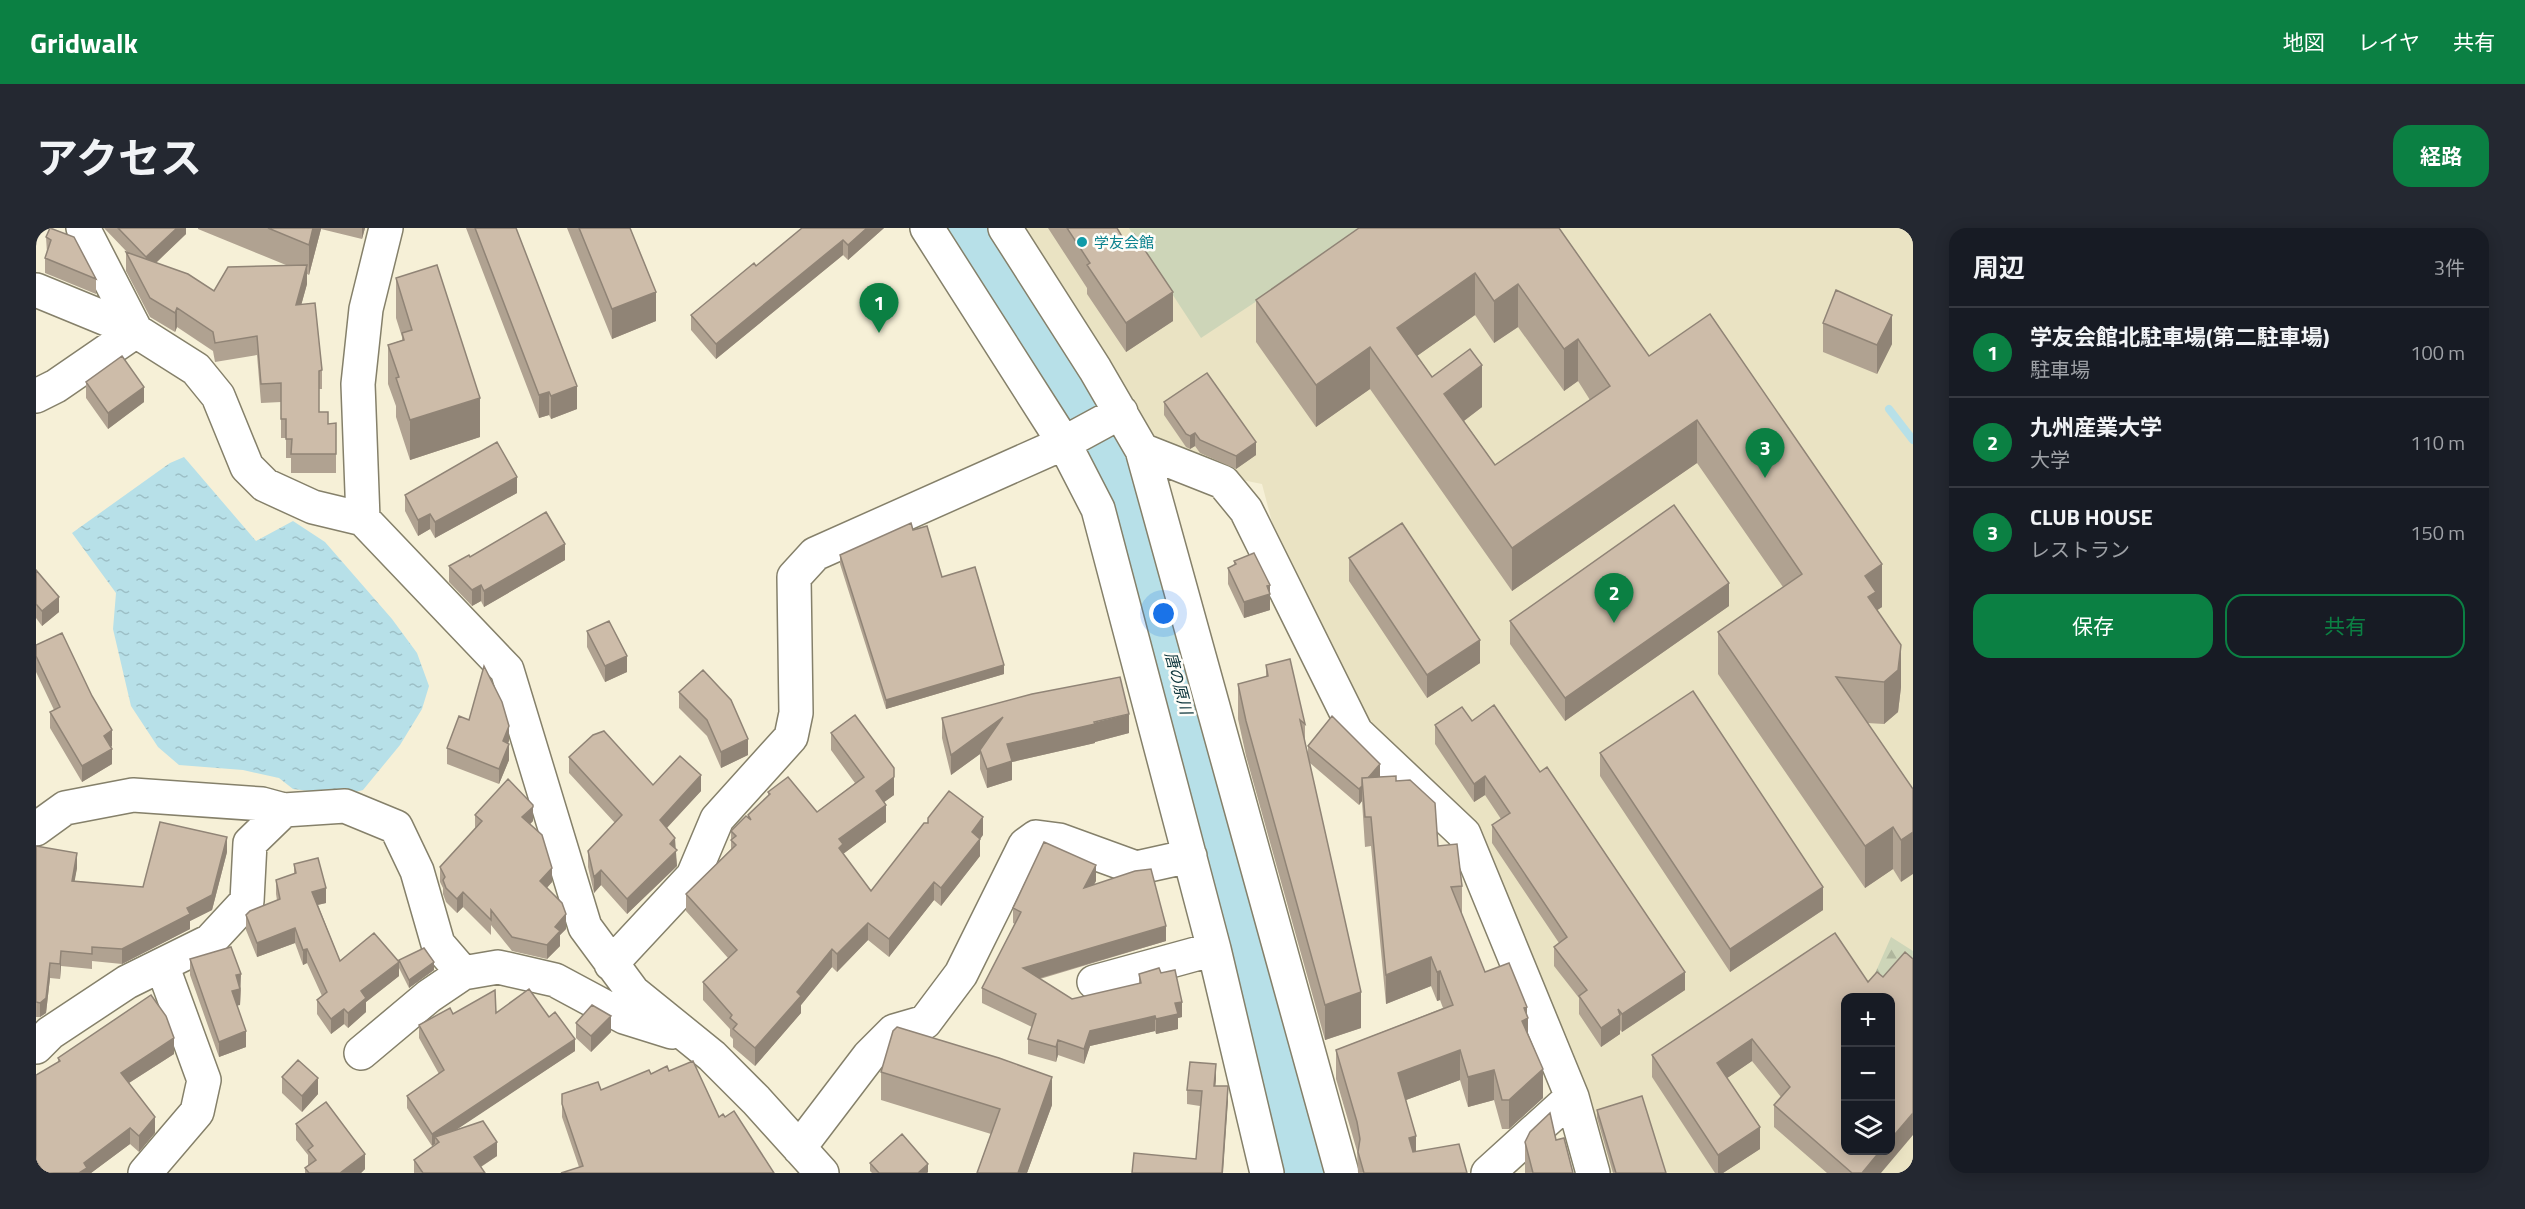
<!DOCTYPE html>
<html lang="ja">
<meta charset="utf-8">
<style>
:root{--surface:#171b24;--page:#242831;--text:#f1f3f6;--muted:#9ea1a6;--line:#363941;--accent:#0b8043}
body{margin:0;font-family:"Titillium Web","Noto Sans JP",sans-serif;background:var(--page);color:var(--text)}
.controls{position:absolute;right:18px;bottom:18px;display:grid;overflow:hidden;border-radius:12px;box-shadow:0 3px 15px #0003}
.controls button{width:54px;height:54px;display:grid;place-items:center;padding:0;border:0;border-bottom:2px solid var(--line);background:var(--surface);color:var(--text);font:30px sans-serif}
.you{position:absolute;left:1128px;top:386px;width:21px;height:21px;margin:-15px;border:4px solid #fff;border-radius:50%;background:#1a73e8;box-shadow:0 0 0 9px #1a73e833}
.badge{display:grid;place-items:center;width:39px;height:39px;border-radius:50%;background:var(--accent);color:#fff;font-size:20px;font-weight:700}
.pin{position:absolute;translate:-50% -50px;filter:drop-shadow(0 2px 3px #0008)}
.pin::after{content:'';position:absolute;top:32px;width:21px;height:18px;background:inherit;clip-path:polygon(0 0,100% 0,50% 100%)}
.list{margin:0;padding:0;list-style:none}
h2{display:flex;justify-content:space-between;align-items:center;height:78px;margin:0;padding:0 24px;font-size:26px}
h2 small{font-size:20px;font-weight:400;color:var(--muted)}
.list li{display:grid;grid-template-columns:39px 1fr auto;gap:18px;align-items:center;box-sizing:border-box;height:90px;padding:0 24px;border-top:2px solid var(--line)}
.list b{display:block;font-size:22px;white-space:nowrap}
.list p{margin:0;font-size:20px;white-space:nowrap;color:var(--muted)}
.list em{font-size:20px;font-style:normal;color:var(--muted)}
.actions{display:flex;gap:12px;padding:18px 24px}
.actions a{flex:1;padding:14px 0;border:2px solid var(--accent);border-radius:18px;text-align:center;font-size:21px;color:var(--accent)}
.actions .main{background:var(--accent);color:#fff}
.icon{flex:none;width:33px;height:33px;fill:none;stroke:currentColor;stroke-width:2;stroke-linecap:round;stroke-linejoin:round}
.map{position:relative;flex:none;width:1877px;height:945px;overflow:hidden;border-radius:18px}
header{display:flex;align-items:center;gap:36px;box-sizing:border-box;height:84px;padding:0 30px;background:var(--accent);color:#fff}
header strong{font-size:28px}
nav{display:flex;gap:33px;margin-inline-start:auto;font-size:21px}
.intro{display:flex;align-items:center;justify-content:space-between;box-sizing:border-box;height:144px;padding:0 36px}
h1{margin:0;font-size:42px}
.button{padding:15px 27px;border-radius:18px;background:var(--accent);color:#fff;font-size:21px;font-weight:700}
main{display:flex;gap:36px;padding:0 36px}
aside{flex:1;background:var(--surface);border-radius:18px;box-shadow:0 3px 15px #0003}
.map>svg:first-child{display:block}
</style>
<header>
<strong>Gridwalk</strong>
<nav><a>地図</a><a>レイヤ</a><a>共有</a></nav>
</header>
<div class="intro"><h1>アクセス</h1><a class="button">経路</a></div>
<main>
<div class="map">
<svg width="1877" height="945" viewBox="0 0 1877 945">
<defs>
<pattern id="forest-firs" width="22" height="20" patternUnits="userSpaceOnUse" patternTransform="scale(1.5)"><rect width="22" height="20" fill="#cdd5b8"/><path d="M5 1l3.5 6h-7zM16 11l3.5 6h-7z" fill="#afb69d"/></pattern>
<pattern id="water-ripples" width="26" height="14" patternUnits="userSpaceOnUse" patternTransform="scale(1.5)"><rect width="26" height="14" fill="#b7e0e8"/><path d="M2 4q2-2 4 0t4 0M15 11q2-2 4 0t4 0" fill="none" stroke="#9cbfc6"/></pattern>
</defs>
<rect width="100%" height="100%" fill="#f6f0d7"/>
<path fill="#eae3c3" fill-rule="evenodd" d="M982 0H1877V945H1565L1445 603 1376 538 1315 474 1242 317 1226 256 1201 251 1112 210ZM1810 770H1854V922H1810Z"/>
<path fill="url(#forest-firs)" d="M1855 709 1877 723V749L1834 757Z"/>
<path fill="#cdd5b8" d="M1093 0H1331L1165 110Z"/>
<path fill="url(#water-ripples)" d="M148 229 220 313 257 293 289 314 356 391 381 425 393 458 386 481 364 517 327 562 309 567 257 561 243 550 207 542 143 537 122 519 95 478 77 401 80 365 36 305 134 235Z"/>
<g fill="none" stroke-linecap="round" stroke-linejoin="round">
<path stroke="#b7e0e8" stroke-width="8" d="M1853 181 1877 212"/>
<path stroke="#b7e0e8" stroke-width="50" d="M937 0 1087 237 1270 945"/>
<defs>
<path id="minor" d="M47 0 100 103
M891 0 1028 215 1062 281 1178 721 1231 945
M969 0 1059 141 1106 222 1187 254 1210 282 1320 504 1428 606 1536 869 1557 945
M0 62 100 103 160 141 182 168 211 239 229 257 277 279 327 291 471 442 549 699 597 764 676 828 720 872 786 945
M0 168 20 158 100 103
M1106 222 1306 945
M327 291 322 156 330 81 350 0
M0 601 29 580 97 567 226 576 248 582
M575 736 657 648 681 591 755 509 760 485 758 349 779 326 1028 215 1085 184
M1058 754 1178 721
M0 819 14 805 91 754 174 713 211 673 214 615 248 582 309 578 360 599 381 643 402 716 427 745
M325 825 393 768 427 745 462 739 519 752 588 789 636 804
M763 920 833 828 858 803 889 794 925 746 989 617 1000 609 1023 612 1100 640 1154 628
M109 945 161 884 168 852 126 737
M1452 945 1536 869"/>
</defs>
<use href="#minor" stroke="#85806a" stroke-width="36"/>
<use href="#minor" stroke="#fff" stroke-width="33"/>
</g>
<path fill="#b0a291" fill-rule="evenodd" d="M14 0 60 51V66L9 45V30L11 25 10 9Z
M68 0H150V6L120 35 178 63 250 37 162 1V0H329L326 11 285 1 273 47 271 46V56L265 77 286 142V161H283V184L292 196 300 195V245H255V230H250V210H245V174L225 175 221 127 179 134 177 123 141 99 139 104 114 89 90 43V24H91Z
M430 0H480L541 181 515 191 513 187 503 190Z
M531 0H594L620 93 576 111Z
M766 0H848L812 32 807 27 680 131 655 102V87L720 38Z
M1012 0H1081L1137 93 1090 124 1051 66V60Z
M1523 0 1613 128 1846 379 1841 382 1865 459 1862 484 1848 496 1831 495 1877 561 1865 654 1857 641 1829 660 1682 446V404L1747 359 1661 235 1476 363 1334 161 1280 199 1220 114V72ZM1439 87 1458 115 1482 99 1528 163 1542 153 1554 172 1459 237 1428 193 1446 179 1396 149 1381 128Z
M360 50 444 209 374 232 360 189V178L352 156V117L366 112V109L360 90Z
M1787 95 1856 116 1841 146 1787 124Z
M50 154 108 174 72 201 50 170Z
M1128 174 1220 227 1200 241 1164 225 1159 218 1154 221 1150 219 1128 187Z
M481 265 399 310 394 301 382 308 369 283V267Z
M877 302 968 446 850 481 804 336V327Z
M434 329 529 332 448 379 445 373 436 378 413 354V338Z
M1313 330 1444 435 1391 470 1313 353Z
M1198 333 1234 357V382L1208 390 1192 356V340L1198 337Z
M0 342 23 384 6 398 0 390Z
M1693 378 1529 493 1474 416V393Z
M551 403 591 444 569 454 551 419Z
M0 417 76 518 75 519 76 536 46 554 14 500V484L18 482 0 444Z
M1230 437 1269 496V514L1272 526V518L1344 549 1360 553 1402 618 1426 658V687L1449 744 1491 787 1492 807 1507 870 1473 901H1466L1458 872 1432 879 1424 852 1370 872 1380 924 1431 945H1322L1321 923 1300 851V822L1407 780 1404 772 1401 773 1395 758 1350 776 1335 618 1329 619 1326 573 1323 577 1274 535 1325 800 1289 812 1210 528 1202 491V456L1230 449Z
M643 464 712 527 685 540 671 508 643 480Z
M906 490 1093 505 1059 514V515L976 534V552L951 560 944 541V526L915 547 906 510Z
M1436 493 1649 762 1586 804 1584 802V806L1565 819 1543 786V770L1518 738V719L1523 715 1456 615V597L1465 591 1449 567 1438 574 1399 516V497Z
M795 505 858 567 848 574 850 594 807 626 835 663 947 607 944 611V628L905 678 898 672 853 729 832 712 801 744 796 739 765 777V785L719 838 697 819V811L694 808V801L667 772V754L692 730 650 683V666L695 621V603L712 590V587L732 568V564L781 584 819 555 795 522Z
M473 513 472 515 473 532 463 556 411 536V520Z
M1564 525 1787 682 1694 744 1564 548Z
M533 529 617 557 665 563 631 600 639 621 641 638 591 686 565 657 558 665 552 639V623L579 595 533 545Z
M439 587 497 593 494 596 516 654 511 660 530 701 524 707V718L511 731 476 723 455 697V707L427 679 421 685 410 674 407 666V660L404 654V639L439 601Z
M0 618 41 640 38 653 107 659 191 624 176 682 154 693V701L86 736 56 733V741L25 738 24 751 14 750 10 785 4 789H0Z
M258 636 290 675 282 677 304 733 363 748 330 774V784L312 800 308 796 295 806 281 786V772L286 768 271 735 267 737 259 715 221 729 210 702V687L241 672 240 666V652L258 646Z
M1060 653 1058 656 1130 713 1004 751 1036 771 1103 756V746L1125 745 1146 789 1142 790V801L1120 806 1119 803 1054 818 1048 836 1022 827 1020 834 992 826V811L996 799 946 775V760L979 696 977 695V680Z
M1799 705 1845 945H1791L1738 899V877L1745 869 1716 833 1691 850 1724 921 1687 945H1679L1616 849V827Z
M154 731 205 762 204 777H201L210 819 183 829 154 747Z
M363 732 398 742 373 760 363 740Z
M460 785 539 823 419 902 461 928 445 939 449 945H378V932L399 917V916L396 918 371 880V868L403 846 383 810V797L417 786Z
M540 795 575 804 555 824 540 810Z
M138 826 93 855 119 905 103 924 94 916 55 945H0V847L22 835V830Z
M633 843 683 889 543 939 526 889V866L565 862 615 846Z
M845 844 1016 877 991 945H941L955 906 845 872Z
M246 849 282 866 266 884 246 865Z
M1180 851 1179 858 1192 873 1160 931 1164 878 1151 876V862Z
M1561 882 1630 945H1577L1561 890Z
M260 896 329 941 325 945H269V940L272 938V927L260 912Z
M1520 912 1537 945H1489V914Z
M834 935 892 944 891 945H836L834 943Z"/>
<path fill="#908476" d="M141 0H150V6L110 44V29Z
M277 0H285V1L273 47V17Z
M326 0H329L326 11Z
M831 0H848L812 32V17Z
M807 12V27L680 131V116Z
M271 37V56L260 96V77Z
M1439 45V87L1361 142V100Z
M1482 56V99L1458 115V73Z
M620 64V93L576 111V81Z
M1137 64V93L1090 124V95Z
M141 80V99L139 104V85Z
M1856 87V116L1841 146V117Z
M1542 111V153L1528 163V121Z
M1334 119V161L1280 199V157Z
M1446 137V179L1408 208V166Z
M541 158V181L515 191V168Z
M108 159V174L72 201V185Z
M513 164V187L503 190V167Z
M444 170V209L374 232V192Z
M1661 192V235L1476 363V320Z
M1159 205V218L1154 221V208Z
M1220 214V227L1200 241V228Z
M481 249V265L399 310V294Z
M394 286V301L382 308V292Z
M529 316V332L448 379V363Z
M1846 336V379L1840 383 1832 412 1829 348Z
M1693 355V378L1529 493V470Z
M445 357V373L436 378V362Z
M1234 357V382L1208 390V374Z
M23 369V384L6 398V383Z
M1444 412V435L1391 470V447Z
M1865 417V459L1862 484 1848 496V454Z
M591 428V444L569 454V438Z
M968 437V446L850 481V472Z
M1093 486V505L1059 514V515L976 534V552L951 560V541L971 516Z
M967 489 944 522V526L915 547V527Z
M473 498V513L467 529V513Z
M76 502V518L68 523V508Z
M712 511V527L685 540V524Z
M473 516V532L463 556V541Z
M76 521V536L46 554V538Z
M1344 536V552L1326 557Z
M665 547V563L624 607V592Z
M1449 548V567L1438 574V556Z
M858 549V567L840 580V563Z
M1326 558V573L1323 577V561Z
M850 577V594L807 626 803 638V611Z
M497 579V593L486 604V589Z
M947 589V607L944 611V628L905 678V660L936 604Z
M1857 599V641L1829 660V618Z
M1877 604V646L1865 654V612Z
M191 609V624L176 682 154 693V701L86 736V721L151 680Z
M639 610 641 638 591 686V671Z
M41 625V640L36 668V653Z
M1060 637V653L1048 675V660Z
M516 640V654L504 667V653Z
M565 642V657L558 665V649Z
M898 654V672L853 729V711Z
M1787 659V682L1694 744V721Z
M290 660V675L276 678V664Z
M427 664V679L421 685V671Z
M530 686V701L524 707V718L511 731V717L519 699Z
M832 695V712L801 744V726Z
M1130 698V713L987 755V740Z
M259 700V715L221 729V715Z
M271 721V735L267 737V722Z
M796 721V739L765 777V785L719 838V820L761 764Z
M25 723V738L24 751V736Z
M1395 729V758L1350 776V747Z
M363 734V748L330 774V784L312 800V785L325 763Z
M398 734V742L373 760V752Z
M14 735V750L10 785 4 789V775Z
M1404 743V772L1401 773V744Z
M1649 744V762L1586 804V786Z
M205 746 204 777 196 779V763L200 747Z
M1325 764V800L1289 812V777Z
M1146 774V789L1142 790V801L1120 806V791L1139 775Z
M1491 779V790H1492V819L1486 793 1488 780Z
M308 781V796L295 806V791Z
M1584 787V806L1565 819V800Z
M575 788V804L555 824V808Z
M1119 788V803L1054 818 1048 836V821L1054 803Z
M210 803V819L183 829V814Z
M138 810V826L85 860V845Z
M539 811V823L402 914 399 909V916L396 918V906Z
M1716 811V833L1681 857V835Z
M1022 812V827L1020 834V819Z
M1424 822V852L1362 875V845Z
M1180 836V851L1178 873V858Z
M1507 841V870L1473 901V872Z
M1458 842V872L1432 879V849Z
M1016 849V877L991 945H982Z
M282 850V866L266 884V868Z
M1192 858V873L1187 945H1186Z
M1877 885V907L1845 945H1826L1845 922H1854V912Z
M119 889V905L103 924V908Z
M1724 899V921L1687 945H1682V927Z
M94 900V916L55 945H43L48 935Z
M1380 908V937L1373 910Z
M461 914V928L438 943V929Z
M329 926V941L325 945H304Z
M892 936V944L891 945H882Z"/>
<path fill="#cdbca9" stroke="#908476" stroke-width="1.5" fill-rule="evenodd" d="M14 0 38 9 60 51 9 30 15 12 10 9Z
M82 0H141L110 29Z
M232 0H277L273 17Z
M439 0H480L541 158 515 168 513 164 503 167Z
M543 0H594L620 64 576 81Z
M766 0H831L812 17 807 12 680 116 655 87 718 35 720 38Z
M1031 0H1081L1088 12 1098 6 1137 64 1090 95 1051 37 1054 35Z
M1323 0H1523L1613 128 1674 86 1846 336 1829 348 1840 364 1832 369 1865 417 1862 442 1848 454 1800 449 1877 561V604L1865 612 1857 599 1829 618 1682 404 1766 346 1661 192 1476 320 1334 119 1280 157 1220 72ZM1439 45 1458 73 1482 56 1528 121 1542 111 1574 158 1459 237 1408 166 1446 137 1434 121 1396 149 1361 100Z
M90 24 152 46 178 63 192 39 271 37 260 77 279 75 286 142 283 143V184H292V196L300 195V226H255L256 211H250V191H245V155L225 156 221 108 179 115 177 104 141 80 139 85 114 70Z
M401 37 444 170 374 192 360 150 363 149 352 117 368 112 366 105 376 102 360 50Z
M1800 62 1856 87 1841 117 1787 95Z
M86 128 108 159 72 185 50 154Z
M1171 145 1220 214 1200 228 1164 212 1159 205 1154 208 1150 206 1128 174Z
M461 214 481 249 399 294 394 286 382 292 369 267Z
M1638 277 1693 355 1529 470 1474 393Z
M510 284 529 316 448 363 445 357 436 362 413 338 433 327 434 329Z
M875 295 877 302 891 298 906 349 939 339 968 437 850 472 804 327Z
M1366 295 1444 412 1391 447 1313 330Z
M1218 325 1234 357 1231 358 1234 366 1208 374 1192 340 1200 336 1198 333Z
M0 342 23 369 6 383 0 376Z
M573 393 591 428 569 438 551 403Z
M26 405 56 468 76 502 68 508 76 521 46 538 14 484 24 479 0 428V417Z
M1254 431 1269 496 1264 492 1325 764 1289 777 1210 493 1202 456 1232 448 1230 437Z
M448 438 466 474 473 498 467 513 473 516 463 541 411 520 423 488 433 492Z
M667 442 695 472 712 511 685 524 671 492 643 464Z
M1084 449 1093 486 1058 494 1059 496 971 516 976 533 951 541 944 522 967 489 915 527 906 490 996 466Z
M1657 463 1787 659 1694 721 1564 525Z
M1458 477 1504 544 1511 539 1649 744 1586 786 1582 781 1584 787 1565 800 1543 768 1551 762 1518 719 1531 709 1456 597 1474 585 1449 548 1438 556 1399 497 1426 479 1436 493Z
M819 487 858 540V549L840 563 850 577 803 611 807 616 803 620 835 663 888 595H892V590L913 563 947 589 936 604 944 611 905 660 898 654 853 711 832 695 801 726 796 721 761 764 765 768 719 820 697 801 701 796 694 790 696 787 667 754 701 722 650 666 700 617 695 612 700 608 695 603 710 588 715 592 712 587 734 566 732 564 752 549 781 584 828 549 795 505Z
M1296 488 1344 536 1332 550H1326V558L1323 561 1272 518Z
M568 503 617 557 644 528 665 547 624 592 639 610 634 616 641 622 591 671 565 642 558 649 552 623 586 587 533 529 557 507Z
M1360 548V553L1374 552 1399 575 1402 618 1421 616 1426 658 1415 659 1449 744 1473 735 1491 779 1488 780 1492 790 1486 793 1507 841 1473 872H1466L1458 842 1432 849 1424 822 1362 845 1380 908 1373 910 1377 924 1423 916 1431 945H1328L1322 924 1324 911 1321 894 1300 822 1417 777 1404 743 1401 744 1395 729 1350 747 1335 589H1329L1326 550Z
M472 551 497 577V579L486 589 506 607 516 640 504 653 526 675 530 686 519 699 524 703 511 717 476 709 455 682V692L427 664 421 671 410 660 407 652 409 649 404 639 446 593 439 587Z
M124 594 191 609 176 667 151 680 154 686 86 721 56 719V726L25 723 24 736 14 735 10 770 4 775 0 774V618L41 625 36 653 107 659Z
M1008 614 1060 637 1048 660 1099 643 1115 641 1130 698 987 740 1036 771 1105 755 1103 746 1123 740 1125 745 1139 742 1146 774 1139 775 1142 786 1120 791 1119 788 1054 803 1048 821 1022 812 1020 819 992 811 1000 786 946 760 985 684 977 680Z
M282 630 290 660 276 664 304 733 338 705 363 734 325 763 330 770 312 785 308 781 295 791 281 772 291 764 271 721 267 722 259 700 221 715 210 687 214 683 244 671 240 652 260 645 258 636Z
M1799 705 1832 754 1841 744 1847 749 1869 724 1877 731V885L1854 912V770H1809V922H1845L1826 945H1816L1738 877 1754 859 1716 811 1681 835 1724 899 1682 927 1616 827Z
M195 719 205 746 200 747 204 761 196 763 210 803 183 814 154 731Z
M388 720 398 734 373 752 363 732Z
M493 761 513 789 519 784 539 811 396 906 371 868 408 842 383 797 414 780 417 786 459 762 460 785Z
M115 767 130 788 138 810 85 845 119 889 103 908 94 900 48 935 51 940 43 945H8L0 933V847L24 833 22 830Z
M556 777 575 788 555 808 540 795Z
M861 799 963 830 1016 849 982 945H941L964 881 845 844 857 803Z
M262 832 282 850 266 868 246 849Z
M657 833 683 889 687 886 689 889 698 883 738 945H525L547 938 526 876V866L562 854 565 862 613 842 615 846 631 838 633 843Z
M1154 834 1180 836 1178 858H1192L1186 945H1096L1098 925 1160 931 1166 863 1151 862Z
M1606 868 1630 945H1580L1561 882Z
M290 874 329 926 304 945H273L269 940 280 932 272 922 277 918 260 896Z
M1514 885 1520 912 1528 910 1537 945H1497L1489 914 1494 904Z
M447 893 461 914 438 929 449 945H387L378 932 403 914 399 909Z
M866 906 892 936 882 945H843L834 935Z"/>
<circle fill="#0f9aa8" stroke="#fefdf8" stroke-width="2" cx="1046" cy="14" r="6"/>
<g text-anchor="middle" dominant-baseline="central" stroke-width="5" stroke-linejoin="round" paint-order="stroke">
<g font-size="15" fill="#0d838f" stroke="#fefdf8" text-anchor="start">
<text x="1058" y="14">学友会館</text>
</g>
<g font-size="16" font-style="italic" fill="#093238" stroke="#fefdf8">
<text transform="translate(1143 455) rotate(75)">唐の原川</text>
</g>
</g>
</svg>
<div class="controls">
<button>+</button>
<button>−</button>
<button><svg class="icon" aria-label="layers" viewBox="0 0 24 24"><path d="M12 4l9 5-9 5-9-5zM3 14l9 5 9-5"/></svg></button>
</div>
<div class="you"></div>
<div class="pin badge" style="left:843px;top:105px">1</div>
<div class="pin badge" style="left:1578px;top:395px">2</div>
<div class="pin badge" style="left:1729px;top:250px">3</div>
</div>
<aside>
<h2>周辺<small>3件</small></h2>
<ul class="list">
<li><span class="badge">1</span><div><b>学友会館北駐車場(第二駐車場)</b><p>駐車場</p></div><em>100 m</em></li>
<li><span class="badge">2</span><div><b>九州産業大学</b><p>大学</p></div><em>110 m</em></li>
<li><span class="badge">3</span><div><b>CLUB HOUSE</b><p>レストラン</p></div><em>150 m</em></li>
</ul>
<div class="actions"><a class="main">保存</a><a>共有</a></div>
</aside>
</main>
